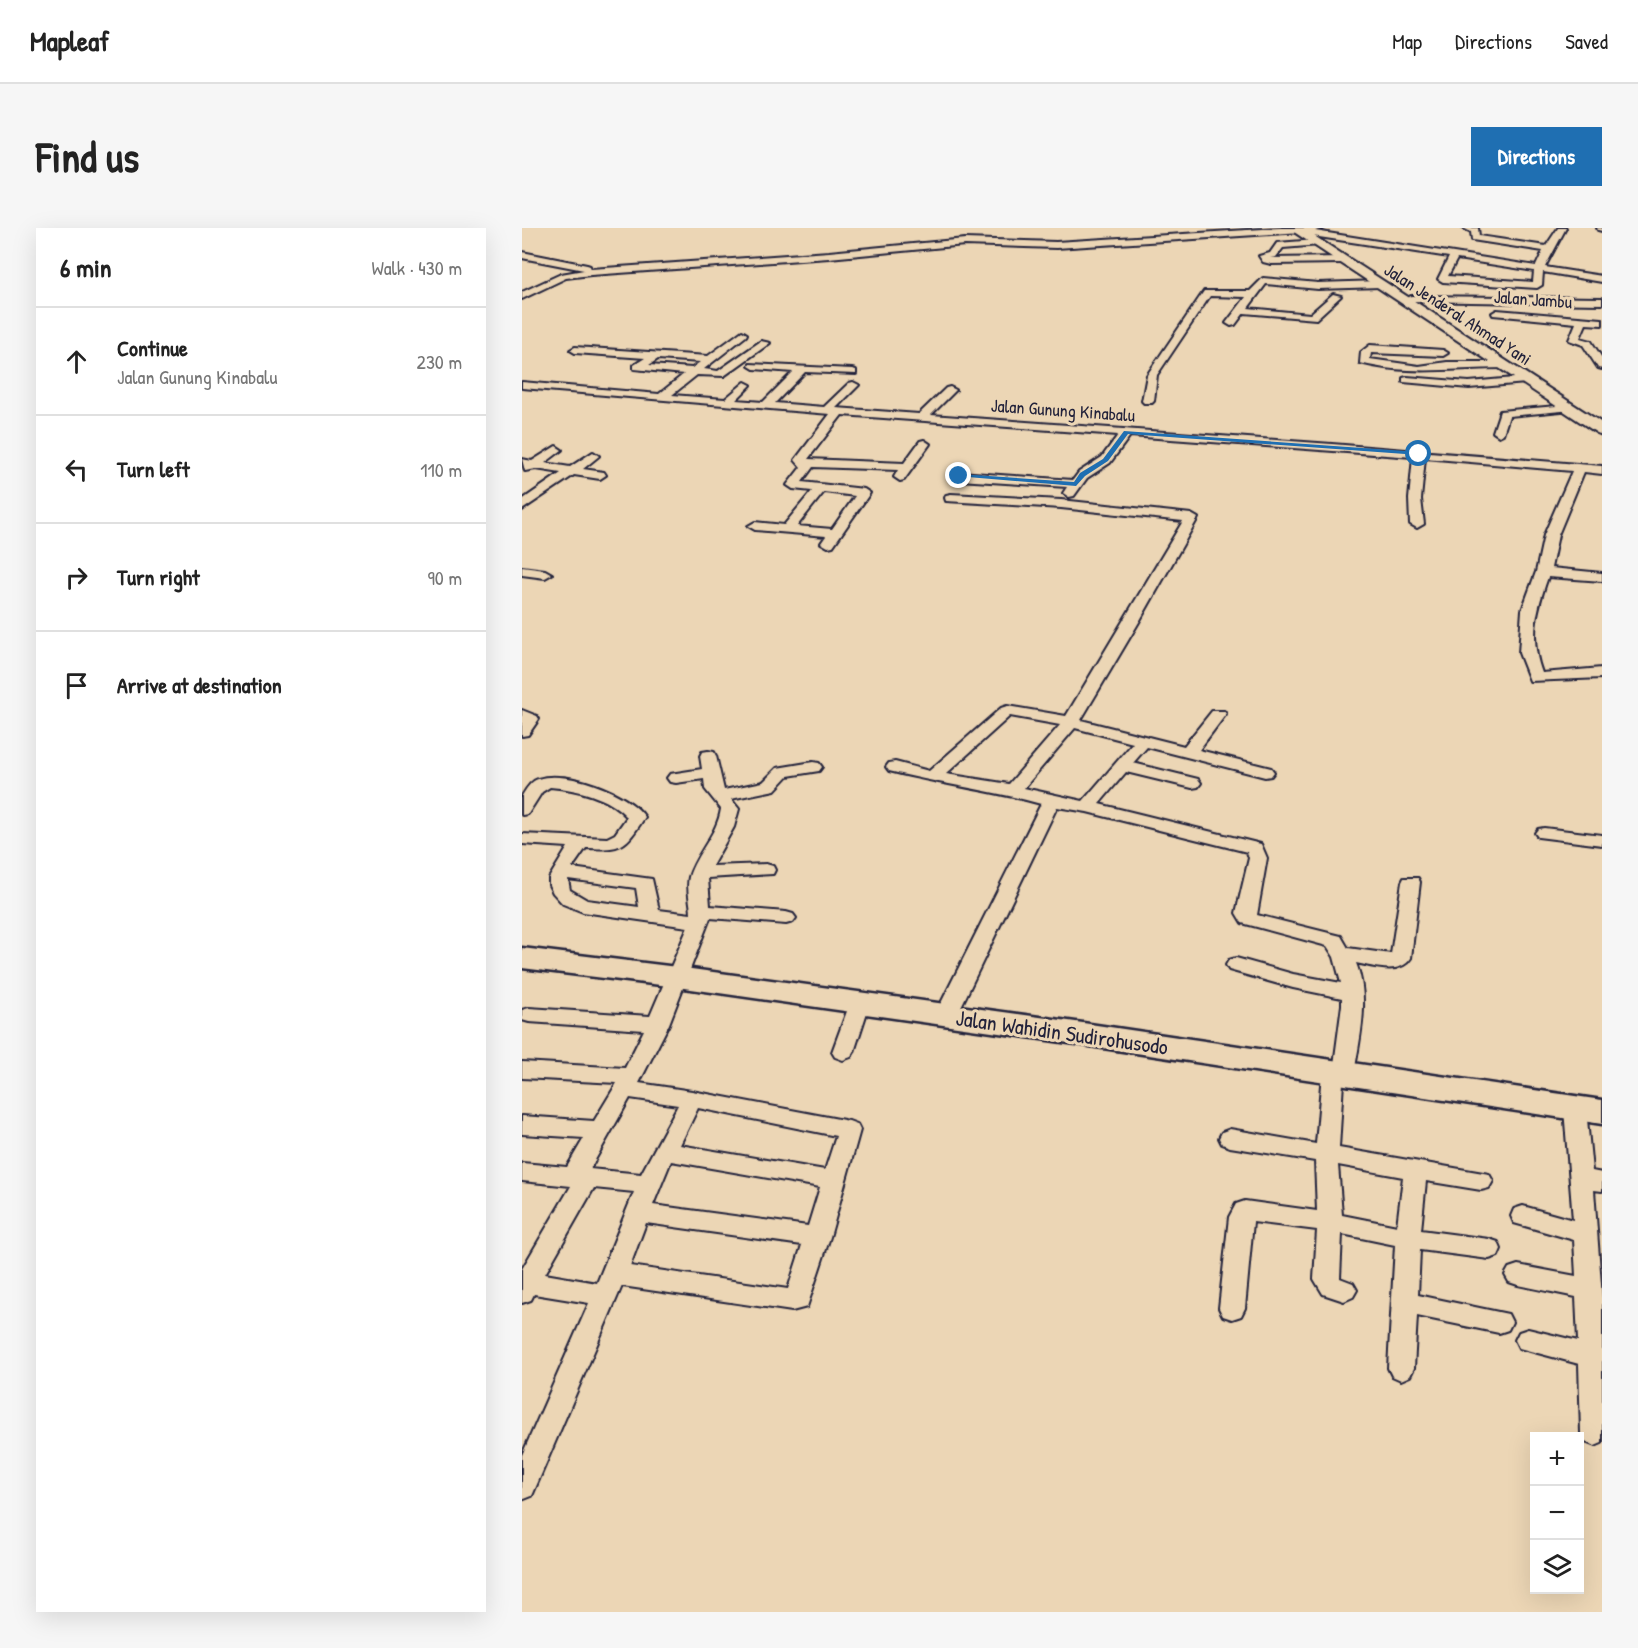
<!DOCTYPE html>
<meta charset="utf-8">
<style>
:root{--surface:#fff;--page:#f6f6f6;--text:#222;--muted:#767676;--line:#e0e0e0;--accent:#1f6fb2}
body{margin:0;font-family:"Patrick Hand",sans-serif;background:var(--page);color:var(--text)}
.controls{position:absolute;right:18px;bottom:18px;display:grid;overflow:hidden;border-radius:0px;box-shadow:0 6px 24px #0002}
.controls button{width:54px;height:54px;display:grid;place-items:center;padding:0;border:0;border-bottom:2px solid var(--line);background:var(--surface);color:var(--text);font:30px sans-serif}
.stop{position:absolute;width:18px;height:18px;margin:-14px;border:4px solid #1f6fb2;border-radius:50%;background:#fff}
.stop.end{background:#1f6fb2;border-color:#fff;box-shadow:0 2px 6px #0008}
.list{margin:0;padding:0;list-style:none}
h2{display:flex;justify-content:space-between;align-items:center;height:78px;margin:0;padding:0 24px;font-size:26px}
h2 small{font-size:20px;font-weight:400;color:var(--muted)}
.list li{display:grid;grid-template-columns:39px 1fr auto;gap:18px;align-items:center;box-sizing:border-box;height:108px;padding:0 24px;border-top:2px solid var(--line)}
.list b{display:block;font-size:22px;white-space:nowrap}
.list p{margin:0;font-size:20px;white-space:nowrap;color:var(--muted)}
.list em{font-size:20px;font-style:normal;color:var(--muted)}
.icon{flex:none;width:33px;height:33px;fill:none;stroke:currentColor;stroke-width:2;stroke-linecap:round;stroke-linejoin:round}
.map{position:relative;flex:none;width:1080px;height:1384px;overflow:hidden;border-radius:0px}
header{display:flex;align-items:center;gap:36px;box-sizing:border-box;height:84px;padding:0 30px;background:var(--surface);border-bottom:2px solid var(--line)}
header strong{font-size:28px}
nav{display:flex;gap:33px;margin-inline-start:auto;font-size:21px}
.intro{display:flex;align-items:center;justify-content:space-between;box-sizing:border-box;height:144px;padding:0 36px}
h1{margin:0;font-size:42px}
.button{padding:15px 27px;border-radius:0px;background:var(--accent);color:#fff;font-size:21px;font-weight:700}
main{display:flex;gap:36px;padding:0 36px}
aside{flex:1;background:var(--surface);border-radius:0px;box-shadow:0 6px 24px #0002}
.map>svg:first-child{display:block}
</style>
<header>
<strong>Mapleaf</strong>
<nav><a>Map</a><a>Directions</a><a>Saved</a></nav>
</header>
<div class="intro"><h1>Find us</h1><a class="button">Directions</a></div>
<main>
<aside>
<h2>6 min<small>Walk · 430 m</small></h2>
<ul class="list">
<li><svg class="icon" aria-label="ahead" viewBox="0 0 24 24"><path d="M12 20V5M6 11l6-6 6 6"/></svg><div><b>Continue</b><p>Jalan Gunung Kinabalu</p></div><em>230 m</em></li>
<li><svg class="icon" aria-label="left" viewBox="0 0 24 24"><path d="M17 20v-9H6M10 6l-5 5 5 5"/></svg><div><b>Turn left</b></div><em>110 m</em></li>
<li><svg class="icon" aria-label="right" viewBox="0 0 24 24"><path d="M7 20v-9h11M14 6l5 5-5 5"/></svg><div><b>Turn right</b></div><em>90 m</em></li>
<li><svg class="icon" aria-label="arrive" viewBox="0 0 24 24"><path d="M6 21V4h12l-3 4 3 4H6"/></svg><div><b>Arrive at destination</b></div></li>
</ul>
</aside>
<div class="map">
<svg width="1080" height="1384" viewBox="0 0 1080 1384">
<rect width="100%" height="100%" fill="#ecd6b5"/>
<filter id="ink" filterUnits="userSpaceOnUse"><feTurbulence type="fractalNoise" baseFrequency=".0167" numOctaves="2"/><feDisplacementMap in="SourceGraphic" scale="12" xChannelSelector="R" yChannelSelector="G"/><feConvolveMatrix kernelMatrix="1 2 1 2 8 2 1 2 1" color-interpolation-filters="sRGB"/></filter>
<g filter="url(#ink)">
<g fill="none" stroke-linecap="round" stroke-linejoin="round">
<path stroke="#698aac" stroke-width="1.5" d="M679 5 737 0
M347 20 408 14
M22 54 37 48"/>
<defs>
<path id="minor" d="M758 0H802L793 3 1014 38 1021 23 950 12 949 4 941 0H956L957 8 1024 18 1036 0H1044L1023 39 1080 48V54L1021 44 1020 57 1015 60 921 54 916 51 927 29 784 7 780 4 534 20 443 17 307 30 69 47 44 50 0 71V64L39 46 62 42 0 30V24L65 37 68 38 69 41 307 24 443 11 534 14ZM935 31 1012 43 1011 54 926 48Z
M1075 0H1080V3L1076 2Z
M795 12 799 15 798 17 761 20 754 29 748 30 822 29 827 32 822 35 749 36 741 34 737 28 748 25 755 15Z
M741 50 796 55 858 53 863 56 858 59 796 61 744 56 726 80 788 86 811 66 819 68 794 91 722 85 713 97 709 98 704 95 724 69 688 68 635 147 632 173 630 175H622L620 173 625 147 682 63H728Z
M889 68 1080 70V76L886 73 884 71Z
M975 82 1080 91V97L1064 96 1058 110 1069 113 1080 130V141L1076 140 1061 117 1047 112 1054 95 971 87 970 85Z
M220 103 225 106 224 108 182 141 196 143 239 113 248 115 202 148 175 147 150 167 203 171 223 154 229 157 214 172 241 174 271 144 232 141 227 138 228 136 330 141 334 142V146L283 144 253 175 302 179 327 155 331 154 337 157 314 180 397 186 424 160 428 159 434 162 409 187 810 216 1080 238V246L1062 244 1036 307 1029 340 1080 345V353L1026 349C1014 383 1007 410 1020 445L1080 440V450L1008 453 997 425 1000 382 1014 344 1022 307 1050 243 903 230 899 271 902 296 895 300 888 296 887 271 891 229 608 208 588 235 565 250 552 268 547 269 541 265 545 259 437 252 431 248 437 244 551 252 557 244 580 229 596 207 320 187 286 231 382 235 398 213 402 212 408 216 382 252 378 253 372 249 376 242 291 239 280 254 342 261 348 265 311 318 306 319 299 315 304 308 233 302 226 298 233 294 262 297 290 263 271 261 265 257 279 239 273 232 308 186 0 160V154L137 166 162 146 112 141V137L123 130 53 125 48 122 53 119 186 128ZM136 131 178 134 170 140 127 137ZM302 264 333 268 310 301 275 298Z
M848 117 921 122 926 125 921 128 849 125 848 131 897 138 925 134H982L987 137 982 140C932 140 888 148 838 135L839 124Z
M885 149 947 154 1004 149 1009 152 1004 155 947 160 881 154V150Z
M1046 177 1052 180 1050 182 987 188 981 206 977 208 971 204 978 183Z
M34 218 40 222 23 235 48 239 71 224 77 228 61 241 82 244 84 247 78 251 52 247 0 282V272L39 245 14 241 3 243 0 231 10 233Z
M429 266 539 272 669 286 676 290 617 394 559 492 662 518 690 483H702L704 486 677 522 749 540 752 544 749 548 743 549 625 519 611 535 676 551 679 555 676 559 670 560 604 544 577 576 739 616 745 630 735 687 819 708 826 720 869 726 880 654 882 650H896L898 654 889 730C878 748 850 738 834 735 848 771 838 808 832 846L829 852 821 854 817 920 967 946 971 953 967 960 959 962 904 953 899 1002 967 1011 976 1014 979 1021 976 1028 967 1031 898 1022 896 1067 986 1086 990 1094 986 1102 977 1105 895 1088 892 1140 888 1148 879 1152 870 1148 866 1140 873 1017 820 1006 818 1050 831 1055 835 1062 831 1069 822 1073 801 1066 792 1051 795 1002 731 994 723 1080 719 1088 710 1091 701 1088 697 1080 707 989 714 976 723 973 795 983 793 933 708 919 700 916 697 910 700 904 708 901 794 916 800 845 803 839 812 837 820 777V770L771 760 707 742 704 737 707 732 714 730 771 746 819 755 812 729 805 718 720 695 714 685 727 630 725 624 565 584 535 579 435 787 431 792 424 794 417 792 413 787 519 576C469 562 417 556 367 543L364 539 367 535 373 534 407 543 479 480 485 478 544 488 661 293 539 280 424 273 423 270 424 267ZM488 488 538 497 487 556 424 546ZM553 500 611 515 561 573 502 560ZM816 937 881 949 875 998 820 987Z
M0 339 23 342 30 346 23 350 0 347Z
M0 482 15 488 17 491 6 507 0 508Z
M186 523 192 524 194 528 202 562 241 554 255 540 291 534 297 535 300 539 297 543 266 548 253 562 209 571 217 581 212 599 190 638 244 636 251 638 253 642 251 646 186 650 188 678 264 684 271 686 274 690 271 694 264 696 188 690 147 796 117 855 170 863 327 893 335 896 338 902 308 1009 285 1079 270 1083 100 1058 10 1268 0 1272V1227L67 1075 12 1066 9 1072 0 1075V1041L49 958 0 953V935L45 939 62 910 0 906V888L72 893 95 855 0 850V834L103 840 122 802 7 794 0 792V782L7 780 128 788 166 699 61 684 41 676 31 665 27 657V650L46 619 0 616V606L85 610 93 606 105 589C88 569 53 561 28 559L20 564 6 586 0 587V568C4 561 9 553 16 551 44 541 107 565 123 589 103 619 102 622 64 620L50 640 130 651 137 682 169 686C169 674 164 661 167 649 174 625 195 607 199 581L183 561 182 551 154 555 148 554 145 550 148 546 180 541 178 528 180 524ZM46 651 114 660 117 679 65 672 48 662ZM108 870 156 877 119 946 68 941ZM176 880 314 908 303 942 158 917ZM149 933 298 959 286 998 131 977ZM72 960 112 964 75 1055 23 1046ZM124 995 280 1017 266 1061 108 1038Z
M1022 600 1080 607V617L1016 609 1013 605 1016 601Z
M338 768 345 770 348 775 332 824 329 829 321 832 313 829 310 824 328 775 331 770Z
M1053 873 1061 875 1064 881 1070 943 1080 945V963L1072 962 1080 1070V1215L1073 1218 1063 1214 1059 1205 1057 1136 997 1120 993 1112 997 1104 1006 1101 1056 1113 1054 1069 996 1057 987 1054 983 1047 987 1040 996 1037 1054 1048 1052 1012 992 995 989 988 992 981 1001 978 1051 992 1042 881 1045 875Z"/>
<path id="major" d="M766 0H780L1080 195V207L1075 205Z"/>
<path id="highway" d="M0 720 155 739 561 795 1080 872V896L561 817 155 759 0 740Z"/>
</defs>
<use href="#minor" stroke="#22223b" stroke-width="4"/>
<use href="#major" stroke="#22223b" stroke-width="4"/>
<use href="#highway" stroke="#22223b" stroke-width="5"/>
<use href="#minor" fill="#ecd6b5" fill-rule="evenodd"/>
<use href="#major" fill="#ecd6b5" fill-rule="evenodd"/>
<use href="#highway" fill="#ecd6b5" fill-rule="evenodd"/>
</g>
</g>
<path fill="#1f6fb2" d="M602 203 897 224 900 226 897 227 606 206 586 233 563 248 554 258 434 248 437 246 552 254 558 245 581 231Z"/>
<g text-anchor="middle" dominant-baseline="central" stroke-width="6" stroke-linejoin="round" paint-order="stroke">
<g font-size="18" fill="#22223b" stroke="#ecd6b5">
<text transform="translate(1011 71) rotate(4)">Jalan Jambu</text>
<text transform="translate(936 86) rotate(33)">Jalan Jenderal Ahmad Yani</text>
<text transform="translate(541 182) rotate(4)">Jalan Gunung Kinabalu</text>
</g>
<g font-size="22" fill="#22223b" stroke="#ecd6b5">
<text transform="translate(540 804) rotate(8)">Jalan Wahidin Sudirohusodo</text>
</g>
</g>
</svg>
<div class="controls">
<button>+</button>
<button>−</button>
<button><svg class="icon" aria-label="layers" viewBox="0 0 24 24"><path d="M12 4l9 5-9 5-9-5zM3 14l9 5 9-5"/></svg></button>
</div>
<div class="stop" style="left:897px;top:226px"></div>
<div class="stop end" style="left:437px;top:248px"></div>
</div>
</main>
